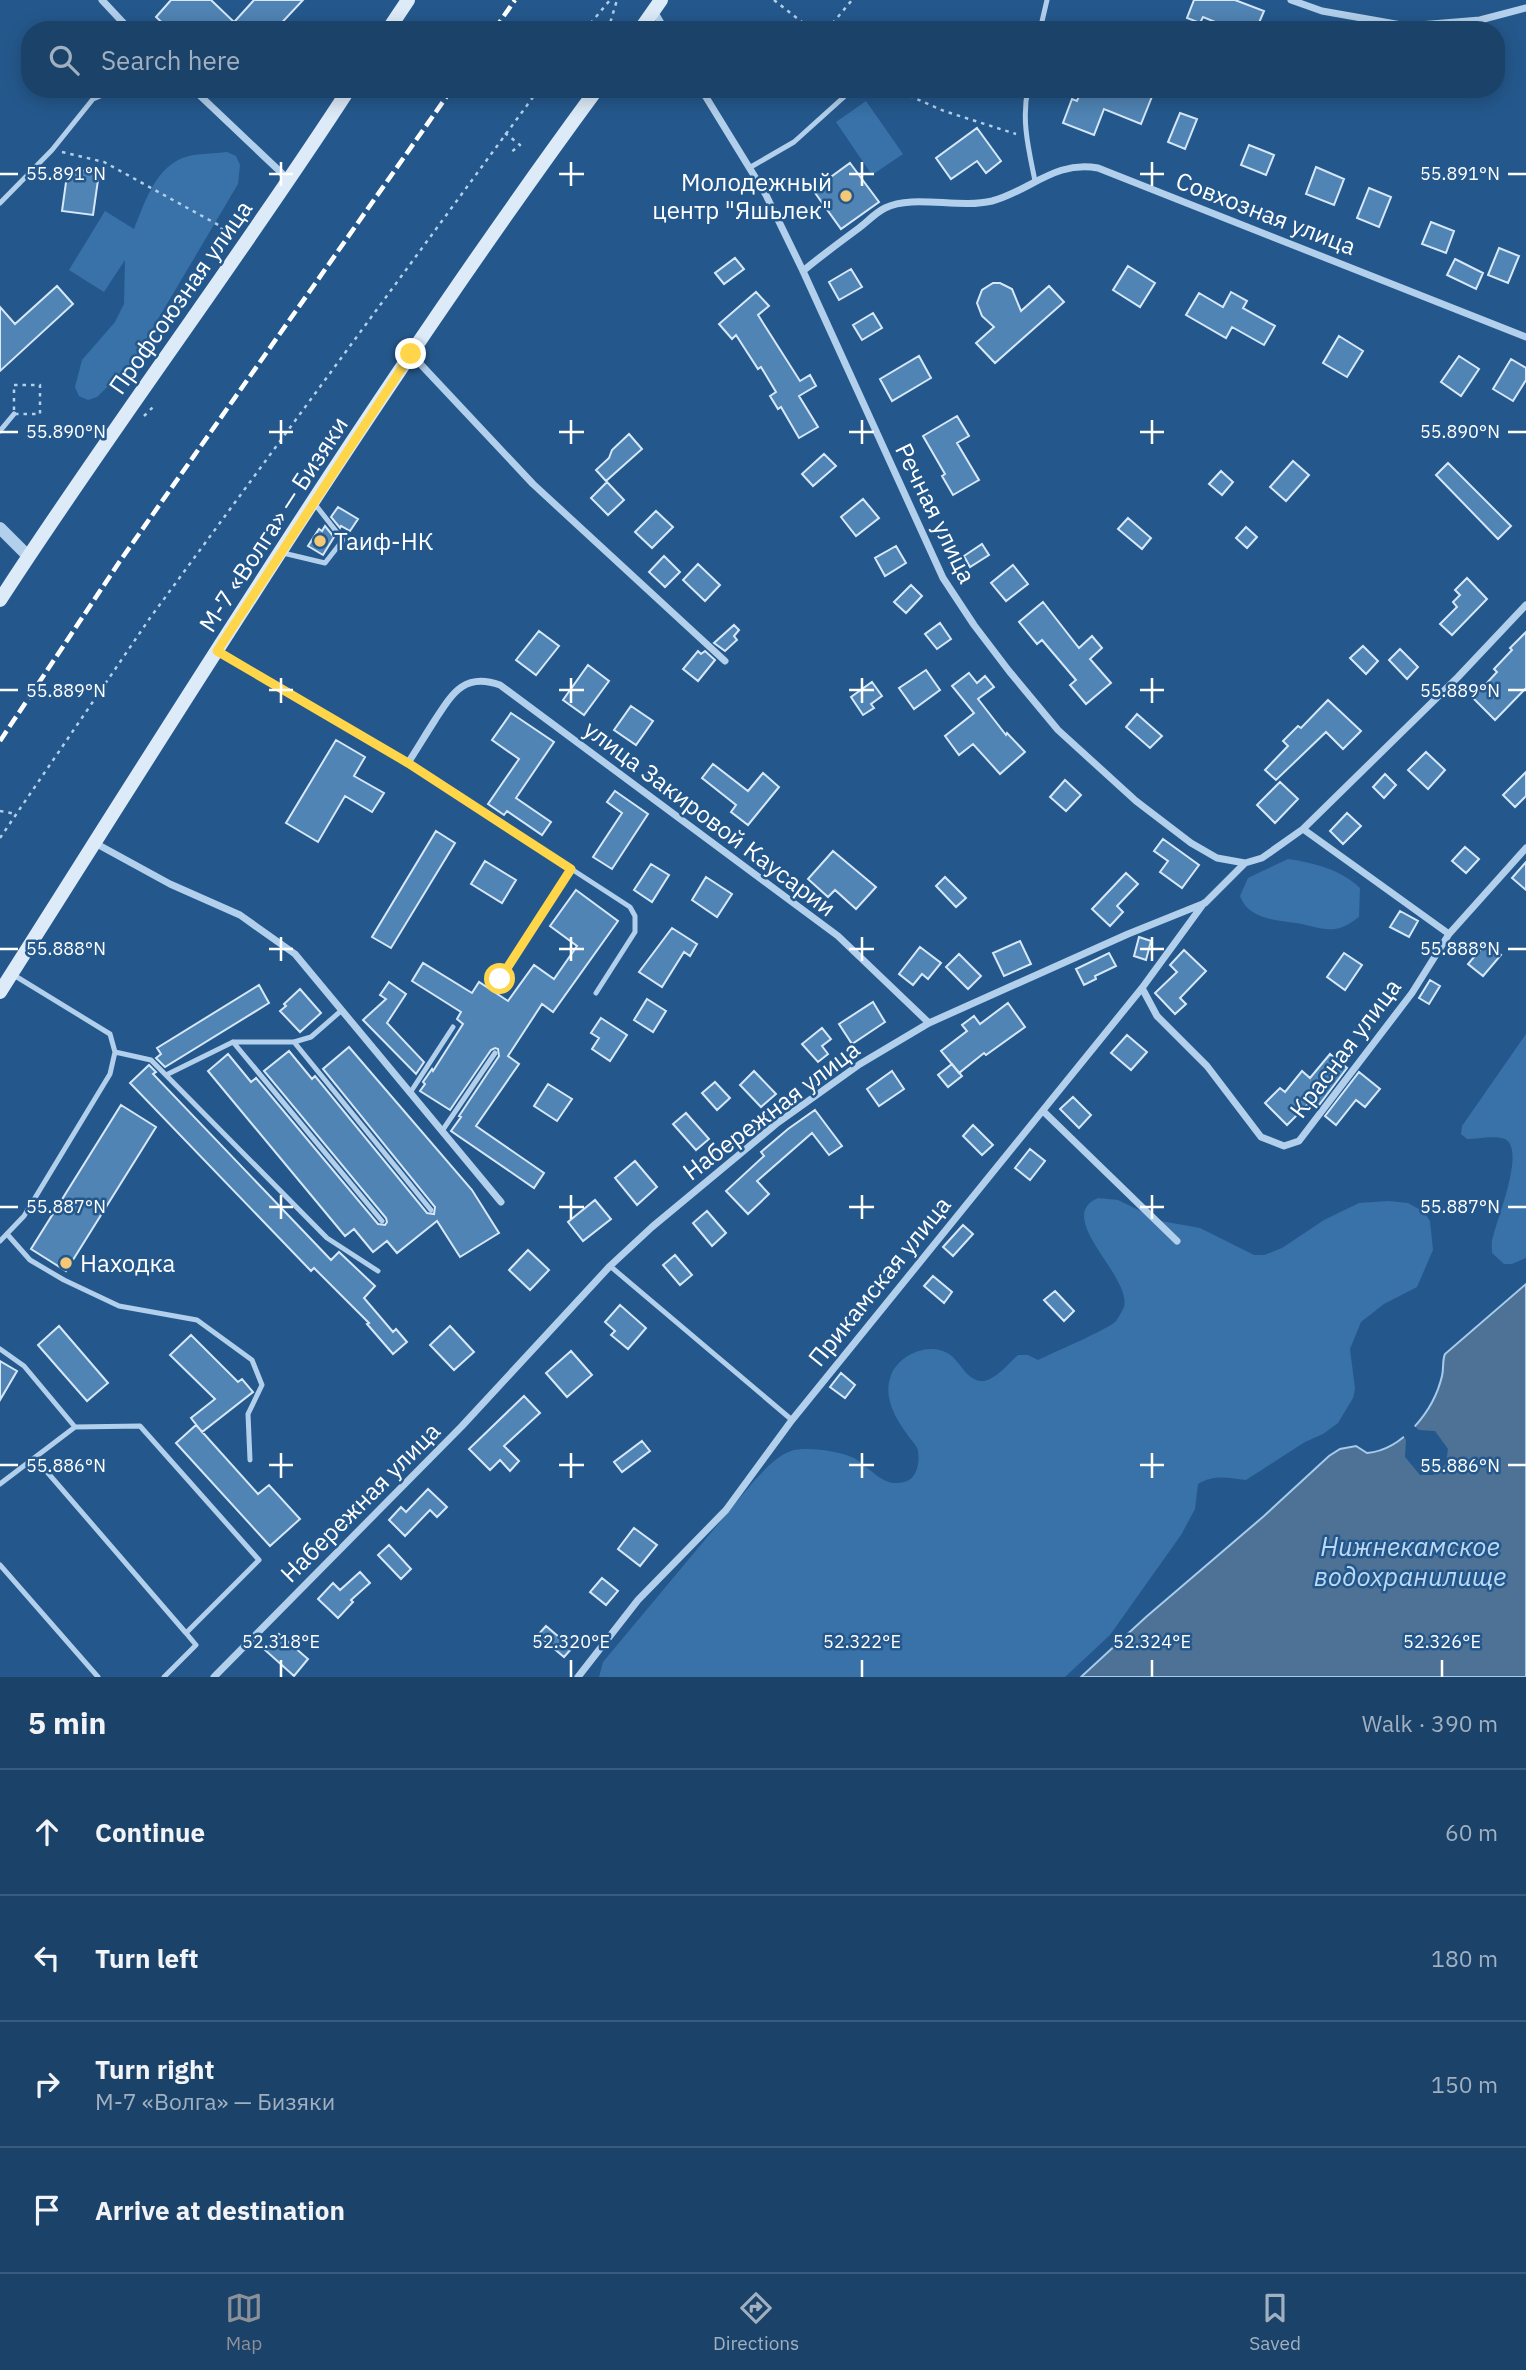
<!DOCTYPE html>
<meta charset="utf-8">
<style>
:root{--surface:#1b4269;--page:#284d71;--text:#f1f3f6;--muted:#a0b0c0;--line:#395b7d;--accent:#8c9099}
body{margin:0;font-family:"IBM Plex Sans",sans-serif;background:var(--page);color:var(--text)}
.stop{position:absolute;width:21px;height:21px;margin:-16px;border:5px solid #ffd54a;border-radius:50%;background:#fff}
.stop.end{background:#ffd54a;border-color:#fff;box-shadow:0 2px 7px #0008}
.list{margin:0;padding:0;list-style:none}
h2{display:flex;justify-content:space-between;align-items:center;height:91px;margin:0;padding:0 28px;font-size:30px}
h2 small{font-size:23px;font-weight:400;color:var(--muted)}
.list li{display:grid;grid-template-columns:46px 1fr auto;gap:21px;align-items:center;box-sizing:border-box;height:126px;padding:0 28px;border-top:2px solid var(--line)}
.list b{display:block;font-size:26px;white-space:nowrap}
.list p{margin:0;font-size:23px;white-space:nowrap;color:var(--muted)}
.list em{font-size:23px;font-style:normal;color:var(--muted)}
.icon{flex:none;width:38px;height:38px;fill:none;stroke:currentColor;stroke-width:2;stroke-linecap:round;stroke-linejoin:round}
.map{position:relative;flex:none;width:1526px;height:1677px;overflow:hidden}
.search{position:absolute;background:var(--surface);box-shadow:0 4px 18px #0003;left:21px;right:21px;top:21px;height:77px;display:flex;align-items:center;gap:18px;box-sizing:border-box;padding:0 24px;border-radius:28px;color:var(--muted);font-size:26px}
.sheet{height:595px;background:var(--surface)}
nav{display:flex;justify-content:space-around;align-items:center;box-sizing:border-box;height:98px;border-top:2px solid var(--line);background:var(--surface);font-size:19px;color:var(--muted)}
nav a{display:grid;justify-items:center;gap:4px}
nav .on{color:var(--accent)}
.map>svg:first-child{display:block}
</style>
<div class="map">
<svg width="1526" height="1677" viewBox="0 0 1526 1677">
<rect width="100%" height="100%" fill="#24588c"/>
<path fill="#3872a8" d="M866 101 903 154 872 175 836 122Z
M227 152 236 156 240 165 238 184 132 363 97 397 88 400 79 396 75 387 82 360 115 322 124 304 125 260 104 292 69 270 105 211 134 229C145 202 156 164 189 156 201 153 214 154 227 152Z
M1288 859C1314 863 1340 869 1360 888L1359 917C1353 921 1347 926 1340 928 1324 932 1312 925 1296 923 1275 920 1248 919 1240 896L1248 878Z
M1526 1034V1258L1512 1264H1504L1492 1253C1492 1248 1491 1242 1493 1237 1497 1218 1526 1150 1505 1139 1495 1135 1478 1139 1467 1139L1461 1134 1462 1126Z
M1098 1198 1118 1200 1161 1221 1200 1228 1254 1255H1264L1282 1248 1324 1220 1359 1203 1389 1201 1408 1203 1424 1212 1430 1221 1433 1250 1417 1287 1384 1304 1361 1322 1350 1349 1355 1389 1353 1398 1338 1423 1323 1434 1305 1442 1246 1480C1229 1478 1214 1474 1198 1484L1195 1509 1181 1535 1110 1635 1065 1677H599L603 1662 754 1481C765 1470 776 1456 791 1451 806 1446 840 1451 854 1458 871 1468 883 1488 904 1482 917 1479 920 1463 918 1451 917 1445 910 1439 907 1434 894 1416 883 1396 891 1375 899 1355 929 1341 949 1354 960 1361 966 1379 980 1381 993 1383 1009 1363 1018 1355H1028L1038 1360C1052 1353 1109 1329 1116 1321 1118 1318 1123 1310 1124 1307 1132 1276 1053 1217 1098 1198Z"/>
<path fill="#4e7296" stroke="#a6cbeb" stroke-width="2" d="M1526 1284V1677H1081L1146 1617 1264 1516 1329 1456 1340 1449 1356 1446 1367 1453C1403 1450 1434 1410 1442 1376 1444 1368 1442 1361 1445 1354Z"/>
<path fill="#24588c" d="M1413 1425 1419 1430 1435 1431 1448 1449 1446 1464 1433 1475H1420L1405 1457 1406 1440 1402 1434Z"/>
<path fill="#5084b4" stroke="#d6e8f8" stroke-width="2" d="M171 0H211L233 21 225 30H170L156 17Z
M254 0H303L275 30H244L235 21Z
M1194 0H1235L1264 11 1256 30H1235L1203 17 1200 23 1187 18Z
M1082 89H1155L1141 124 1104 109 1094 135 1063 123 1072 99 1077 101Z
M1180 113 1197 119 1185 149 1168 142Z
M977 128 1001 161 986 173 977 161 951 179 936 158Z
M1249 145 1274 155 1266 175 1241 165Z
M850 163 879 202 841 229 813 190Z
M1316 167 1344 179 1334 205 1306 194Z
M68 168 99 173 93 215 62 211Z
M1369 188 1391 197 1379 227 1357 218Z
M1431 222 1454 231 1446 253 1422 244Z
M1499 248 1519 256 1508 283 1488 275Z
M735 258 744 269 724 284 715 273Z
M1455 259 1483 273 1476 289 1447 275Z
M1128 266 1155 283 1140 307 1113 290Z
M851 269 862 287 839 300 829 282Z
M993 283H1000L1012 289 1021 311 1049 286 1064 302 995 363 976 343 994 327 982 316 977 303 982 290Z
M57 286 73 304 0 371V307L15 324Z
M756 292 769 306 758 315 800 381 810 375 816 386 799 396 818 427 799 438 781 407 778 409 770 396 776 392 761 367 758 369 736 335 732 339 719 324Z
M1231 292 1247 301 1243 308 1275 326 1264 345 1232 327 1226 338 1186 315 1199 293 1223 307Z
M873 313 882 328 862 340 853 325Z
M1339 336 1363 351 1347 377 1323 363Z
M919 356 931 378 892 401 880 379Z
M1459 356 1479 369 1461 396 1441 382Z
M1511 359 1526 368V380L1513 401 1493 389Z
M957 416 969 436 957 443 979 480 953 495 942 476 945 474 923 436Z
M629 434 642 449 606 481 596 470 609 458 612 450Z
M824 454 836 466 813 486 802 474Z
M1293 461 1309 475 1286 501 1270 487Z
M1448 463 1511 526 1498 539 1436 475Z
M1221 471 1233 482 1222 495 1209 484Z
M607 482 624 500 608 515 591 498Z
M863 499 879 518 856 536 841 517Z
M338 507 358 519 350 531 341 526 340 528 331 517Z
M656 511 673 527 652 548 635 532Z
M1128 518 1151 538 1142 549 1118 529Z
M325 526 334 537 323 555 308 546 319 529 322 531Z
M1246 527 1257 537 1247 548 1236 538Z
M982 544 989 555 970 567 964 556Z
M896 546 906 563 885 576 875 558Z
M664 556 680 572 665 587 649 572Z
M698 564 720 585 705 601 683 580Z
M1013 565 1028 584 1006 601 991 583Z
M1467 578 1487 599 1452 635 1440 624 1457 607 1453 602 1460 595 1455 590Z
M911 585 922 596 906 613 894 602Z
M1043 602 1079 648 1092 636 1102 648 1090 659 1111 683 1086 704 1070 685 1076 680 1042 640 1037 644 1019 622Z
M940 623 951 639 937 649 925 634Z
M734 625 739 630 734 636 737 640 725 651 714 643Z
M539 631 559 646 536 675 516 660Z
M1526 632V688L1495 720 1473 698 1497 672 1494 669 1512 650 1510 648Z
M1363 646 1378 661 1366 674 1350 658Z
M1400 649 1418 667 1407 679 1389 660Z
M698 651 701 654 705 651 715 660 698 681 683 669Z
M588 665 609 681 584 715 563 700Z
M926 670 940 690 914 709 899 688Z
M969 673 977 683 985 676 994 687 978 699 1006 735 1007 733 1025 752 1000 774 973 744 959 755 945 736 974 713 952 686Z
M872 682 882 696 871 704 874 708 863 715 851 697Z
M1328 700 1361 731 1343 749 1326 732 1276 780 1265 770 1288 746 1283 741 1298 726 1301 728Z
M631 706 653 721 636 745 614 730Z
M511 713 554 742 516 798 551 822 542 835 507 811 504 815 488 804 519 759 492 740Z
M1137 714 1162 736 1150 748 1126 727Z
M336 740 365 757 354 776 384 793 372 812 345 796 318 842 286 823Z
M1426 752 1445 770 1428 789 1408 770Z
M713 764 748 791 763 773 779 787 748 825 731 812 736 805 702 778Z
M1526 772V796L1515 807 1503 795Z
M1385 774 1396 785 1384 798 1373 787Z
M1065 780 1081 795 1066 811 1050 797Z
M1280 782 1298 799 1275 823 1257 805Z
M615 791 648 814 612 869 593 857 622 813 607 802Z
M1347 813 1361 826 1343 844 1330 831Z
M436 831 455 843 391 948 372 937Z
M1163 839 1199 865 1182 888 1160 872 1168 861 1154 851Z
M1465 847 1479 859 1466 873 1452 861Z
M833 851 876 887 856 909 835 890 828 897 808 879Z
M485 861 516 880 502 903 471 884Z
M1526 862V890L1512 878Z
M651 864 669 875 652 902 634 890Z
M1126 873 1138 884 1117 906 1123 912 1110 926 1092 909Z
M706 877 732 894 717 917 692 900Z
M945 877 966 898 956 907 936 886Z
M576 890 618 921 553 1012 542 1004 508 1056 519 1064 476 1126 544 1173 534 1188 451 1131 461 1117 459 1116 499 1056 498 1049 495 1048 491 1050 450 1110 420 1091 425 1084 423 1082 432 1069 433 1071 463 1024 457 1019 461 1012 412 981 423 963 472 993 479 982 508 1001 534 965 554 979 577 946 550 926Z
M1400 911 1418 921 1409 937 1390 927Z
M672 928 697 944 690 956 684 952 662 987 639 972Z
M1139 937 1151 941 1146 960 1134 956Z
M1020 941 1031 964 1004 976 993 953Z
M1486 943 1501 955 1483 976 1468 964Z
M920 947 941 963 928 979 922 974 913 985 899 974Z
M1184 950 1206 971 1180 998 1186 1004 1175 1014 1155 993 1177 972 1170 965Z
M1109 953 1116 966 1095 976 1096 979 1084 985 1076 969Z
M1344 953 1362 965 1345 990 1327 977Z
M959 954 981 976 968 989 946 967Z
M1430 980 1440 986 1429 1004 1419 998Z
M389 982 406 994 387 1023 424 1062 416 1074 363 1020 386 999 380 995Z
M259 985 269 1003 165 1067 156 1058 161 1054 157 1048Z
M300 989 321 1013 300 1032 280 1011 286 1006 284 1004Z
M647 999 666 1011 653 1032 634 1020Z
M873 1002 885 1022 852 1044 839 1024Z
M1008 1003 1025 1027 986 1055 984 1053 959 1073 941 1051 967 1031 962 1025 974 1016 980 1024Z
M601 1018 627 1035 610 1061 592 1049 599 1038 591 1033Z
M822 1028 831 1039 822 1046 828 1054 818 1062 802 1044Z
M1127 1035 1147 1052 1131 1070 1111 1053Z
M349 1047 472 1190 499 1233 460 1257 437 1221 397 1253 387 1241 373 1252 354 1229 345 1236 208 1071 228 1054 251 1082 256 1078 378 1224 385 1225 387 1222 386 1218 264 1071 289 1051 312 1079 315 1076 427 1213 434 1214 435 1207 323 1069Z
M1330 1054 1347 1068 1316 1109 1309 1103 1287 1125 1265 1103 1280 1088 1285 1092 1302 1071 1310 1078Z
M952 1064 962 1076 948 1087 938 1075Z
M149 1065 156 1072 153 1074 331 1260 339 1252 375 1286 364 1298 393 1332 396 1329 407 1342 393 1354 367 1324 369 1323 314 1268 311 1271 130 1083Z
M754 1071 776 1094 761 1107 740 1085Z
M892 1071 904 1089 879 1106 867 1089Z
M1359 1072 1380 1089 1365 1107 1356 1100 1336 1125 1325 1116Z
M715 1082 730 1098 717 1110 702 1093Z
M548 1084 572 1099 557 1121 534 1106Z
M1073 1097 1091 1115 1079 1128 1060 1109Z
M121 1105 156 1127 66 1271 31 1249Z
M815 1110 842 1146 829 1155 812 1133 757 1181 769 1194 748 1214 726 1191 764 1156 761 1152 788 1129Z
M686 1113 709 1139 696 1150 673 1124Z
M973 1125 993 1145 982 1155 963 1136Z
M1030 1149 1045 1161 1030 1180 1015 1168Z
M635 1161 657 1187 637 1205 615 1178Z
M595 1200 611 1219 583 1241 568 1222Z
M707 1211 726 1233 712 1246 693 1223Z
M963 1225 973 1234 953 1256 943 1247Z
M528 1250 549 1270 530 1290 509 1270Z
M675 1255 692 1275 680 1285 663 1265Z
M933 1276 952 1292 944 1303 924 1286Z
M1055 1291 1074 1311 1064 1321 1044 1300Z
M620 1305 646 1328 628 1349 611 1335 615 1331 605 1322Z
M59 1326 108 1383 87 1401 38 1345Z
M450 1326 474 1352 454 1370 430 1345Z
M191 1335 238 1382 242 1379 253 1392 202 1432 191 1418 215 1399 170 1355Z
M571 1351 592 1375 567 1397 546 1373Z
M0 1361 17 1371 0 1400Z
M841 1373 855 1385 845 1398 830 1387Z
M524 1396 540 1413 504 1446 519 1461 510 1471 500 1460 490 1470 469 1449Z
M196 1425 258 1494 269 1485 300 1519 270 1546 176 1443Z
M642 1441 650 1451 622 1472 614 1462Z
M428 1489 447 1507 437 1517 430 1510 405 1536 389 1520 401 1507 406 1512Z
M634 1528 657 1545 640 1566 618 1549Z
M389 1545 411 1569 401 1579 378 1555Z
M360 1572 370 1583 351 1600 353 1602 338 1618 318 1599 333 1583 340 1590Z
M602 1578 618 1591 606 1605 590 1592Z
M546 1626 572 1648 564 1657 538 1635Z
M279 1634 308 1659 294 1676 265 1650Z"/>
<g fill="none" stroke-linecap="round" stroke-linejoin="round">
<path stroke="#b2cfeb" stroke-width="2.5" stroke-dasharray="3.5 5" stroke-linecap="butt" d="M774 0 812 30
M585 30 610 0
M608 30 617 0
M827 30 852 0
M894 89 944 111 1016 134
M505 133 520 145 510 153
M62 152 104 162 222 227 218 241
M14 385H40V414H14Z
M144 416 156 404
M0 811 16 814
M0 838 150 618 539 89"/>
<path stroke="#b2cfeb" stroke-width="5" d="M1040 30 1047 0
M1028 89C1021 120 1029 151 1035 181
M749 168 794 142 845 96
M0 203 52 150 93 99 117 89
M0 431 14 414
M283 553 325 563 343 540 314 503
M408 763 630 907 635 916V932L596 993
M500 979 571 868
M233 1042 382 1221
M294 1042 431 1210
M115 1052 151 1060 327 1238 378 1271
M166 1075 233 1042H294L311 1037 342 1010
M410 1093 453 1027
M442 1131 495 1053
M7 1234 30 1260 64 1280 119 1306 197 1320 252 1360 262 1385 248 1414 250 1460
M0 1241 24 1216 110 1074 115 1052 110 1034 12 974
M610 1266 792 1420
M0 1349 24 1366 75 1427
M0 1484 75 1427 140 1426 259 1560 186 1633 35 1458
M0 1565 98 1677
M164 1677 196 1645 186 1633"/>
<path stroke="#b2cfeb" stroke-width="7" d="M102 0 130 30
M1291 0 1322 11 1407 26 1480 20 1526 8
M654 11 665 30
M193 89 289 180
M701 89 766 195 803 271 943 578 974 625 1009 671 1058 730 1136 801 1191 843 1217 858 1245 863
M803 271C821 256 840 242 859 228 867 222 875 213 885 208 913 194 958 209 992 201 1030 191 1055 160 1098 168L1526 337
M411 354 533 484 725 661
M217 651 408 763C417 749 426 734 435 720 452 694 464 672 500 685L838 936 929 1023
M1303 829 1449 934
M95 843 170 884 240 915 295 954 501 1202
M1142 988 1157 1016 1207 1066 1261 1137 1284 1146 1299 1141 1412 993 1449 934 1526 848
M1043 1111 1177 1241
M214 1677 462 1426 610 1266 652 1227 776 1124 860 1064 929 1023 1128 934 1205 903 1245 863 1262 858 1303 829 1458 677 1526 605
M578 1677 638 1600 726 1510 792 1420 1142 988 1204 903"/>
<path stroke="#b2cfeb" stroke-width="12" d="M0 528 28 556"/>
<path stroke="#ddebf8" stroke-width="14" d="M388 30 408 0
M640 30 661 0
M0 600C112 427 237 262 349 89
M0 992C193 688 383 380 597 89"/>
<path stroke="#fff" stroke-width="4.5" stroke-dasharray="12 5" stroke-linecap="butt" d="M494 30 515 0
M0 741 120 561 452 89"/>
</g>
<g fill="none" stroke-linecap="round" stroke-linejoin="round">
<path stroke="#ffd54a" stroke-width="9" d="M411 354 217 651 408 763 571 869 500 979"/>
</g>
<path fill="none" stroke="#fff" stroke-width="2.5" d="M281 162V186M571 162V186M862 162V186M1152 162V186M0 174H18M269 174H293M559 174H584M849 174H874M1140 174H1164M1508 174H1526M281 420V444M571 420V444M862 420V444M1152 420V444M0 432H18M269 432H293M559 432H584M849 432H874M1140 432H1164M1508 432H1526M281 678V703M571 678V703M862 678V703M1152 678V703M0 690H18M269 690H293M559 690H584M849 690H874M1140 690H1164M1508 690H1526M281 937V961M571 937V961M862 937V961M1152 937V961M0 949H18M269 949H293M559 949H584M849 949H874M1140 949H1164M1508 949H1526M281 1195V1219M571 1195V1219M862 1195V1219M1152 1195V1219M0 1207H18M269 1207H293M559 1207H584M849 1207H874M1140 1207H1164M1508 1207H1526M281 1453V1478M571 1453V1478M862 1453V1478M1152 1453V1478M0 1465H18M269 1465H293M559 1465H584M849 1465H874M1140 1465H1164M1508 1465H1526M281 1660V1677M571 1660V1677M862 1660V1677M1152 1660V1677M1442 1660V1677"/>
<g fill="#f5c875" stroke="#24588c" stroke-width="2.5">
<circle cx="846" cy="196" r="7"/>
<circle cx="320" cy="541" r="7"/>
<circle cx="66" cy="1263" r="7"/>
</g>
<g text-anchor="middle" dominant-baseline="central" stroke-width="5" stroke-linejoin="round" paint-order="stroke">
<g font-size="24" fill="#fff" stroke="#24588c" text-anchor="start">
<text x="832" y="182" text-anchor="end">Молодежный<tspan x="832" dy="28">центр "Яшьлек"</tspan></text>
<text x="334" y="541">Таиф-НК</text>
<text x="80" y="1263">Находка</text>
</g>
<g font-size="24" fill="#fff" stroke="#24588c">
<text transform="translate(1266 213) rotate(21)">Совхозная улица</text>
<text transform="translate(180 297) rotate(-55)">Профсоюзная улица</text>
<text transform="translate(936 513) rotate(64)">Речная улица</text>
<text transform="translate(273 524) rotate(-57)">М-7 «Волга» — Бизяки</text>
<text transform="translate(710 818) rotate(37)">улица Закировой Каусарии</text>
<text transform="translate(1345 1048) rotate(-53)">Красная улица</text>
<text transform="translate(771 1110) rotate(-37)">Набережная улица</text>
<text transform="translate(879 1281) rotate(-51)">Прикамская улица</text>
<text transform="translate(360 1502) rotate(-45)">Набережная улица</text>
</g>
<g font-size="26" font-style="italic" fill="#bed9f2" stroke="#24588c">
<text x="1410" y="1546">Нижнекамское<tspan x="1410" dy="30">водохранилище</tspan></text>
</g>
</g>
<g font-size="18" text-anchor="middle" fill="#fff" stroke="#24588c" stroke-width="5" stroke-linejoin="round" paint-order="stroke">
<text x="66" y="180">55.891°N</text>
<text x="1460" y="180">55.891°N</text>
<text x="66" y="438">55.890°N</text>
<text x="1460" y="438">55.890°N</text>
<text x="66" y="697">55.889°N</text>
<text x="1460" y="697">55.889°N</text>
<text x="66" y="955">55.888°N</text>
<text x="1460" y="955">55.888°N</text>
<text x="66" y="1213">55.887°N</text>
<text x="1460" y="1213">55.887°N</text>
<text x="66" y="1472">55.886°N</text>
<text x="1460" y="1472">55.886°N</text>
<text x="281" y="1648">52.318°E</text>
<text x="571" y="1648">52.320°E</text>
<text x="862" y="1648">52.322°E</text>
<text x="1152" y="1648">52.324°E</text>
<text x="1442" y="1648">52.326°E</text>
</g>
</svg>
<div class="stop" style="left:500px;top:979px"></div>
<div class="stop end" style="left:411px;top:354px"></div>
<div class="search"><svg class="icon" aria-label="search" viewBox="0 0 24 24"><circle cx="10" cy="10" r="6"/><path d="M15 15l6 6"/></svg>Search here</div>
</div>
<section class="sheet">
<h2>5 min<small>Walk · 390 m</small></h2>
<ul class="list">
<li><svg class="icon" aria-label="ahead" viewBox="0 0 24 24"><path d="M12 20V5M6 11l6-6 6 6"/></svg><div><b>Continue</b></div><em>60 m</em></li>
<li><svg class="icon" aria-label="left" viewBox="0 0 24 24"><path d="M17 20v-9H6M10 6l-5 5 5 5"/></svg><div><b>Turn left</b></div><em>180 m</em></li>
<li><svg class="icon" aria-label="right" viewBox="0 0 24 24"><path d="M7 20v-9h11M14 6l5 5-5 5"/></svg><div><b>Turn right</b><p>М-7 «Волга» — Бизяки</p></div><em>150 m</em></li>
<li><svg class="icon" aria-label="arrive" viewBox="0 0 24 24"><path d="M6 21V4h12l-3 4 3 4H6"/></svg><div><b>Arrive at destination</b></div></li>
</ul>
</section>
<nav>
<a class="on"><svg class="icon" aria-label="map" viewBox="0 0 24 24"><path d="M3 6l6-2 6 2 6-2v14l-6 2-6-2-6 2zM9 4v14M15 6v14"/></svg>Map</a>
<a><svg class="icon" aria-label="directions" viewBox="0 0 24 24"><path d="M12 3l9 9-9 9-9-9zM9 14v-3h6M13 9l2 2-2 2"/></svg>Directions</a>
<a><svg class="icon" aria-label="saved" viewBox="0 0 24 24"><path d="M7 4h10v16l-5-4-5 4z"/></svg>Saved</a>
</nav>
